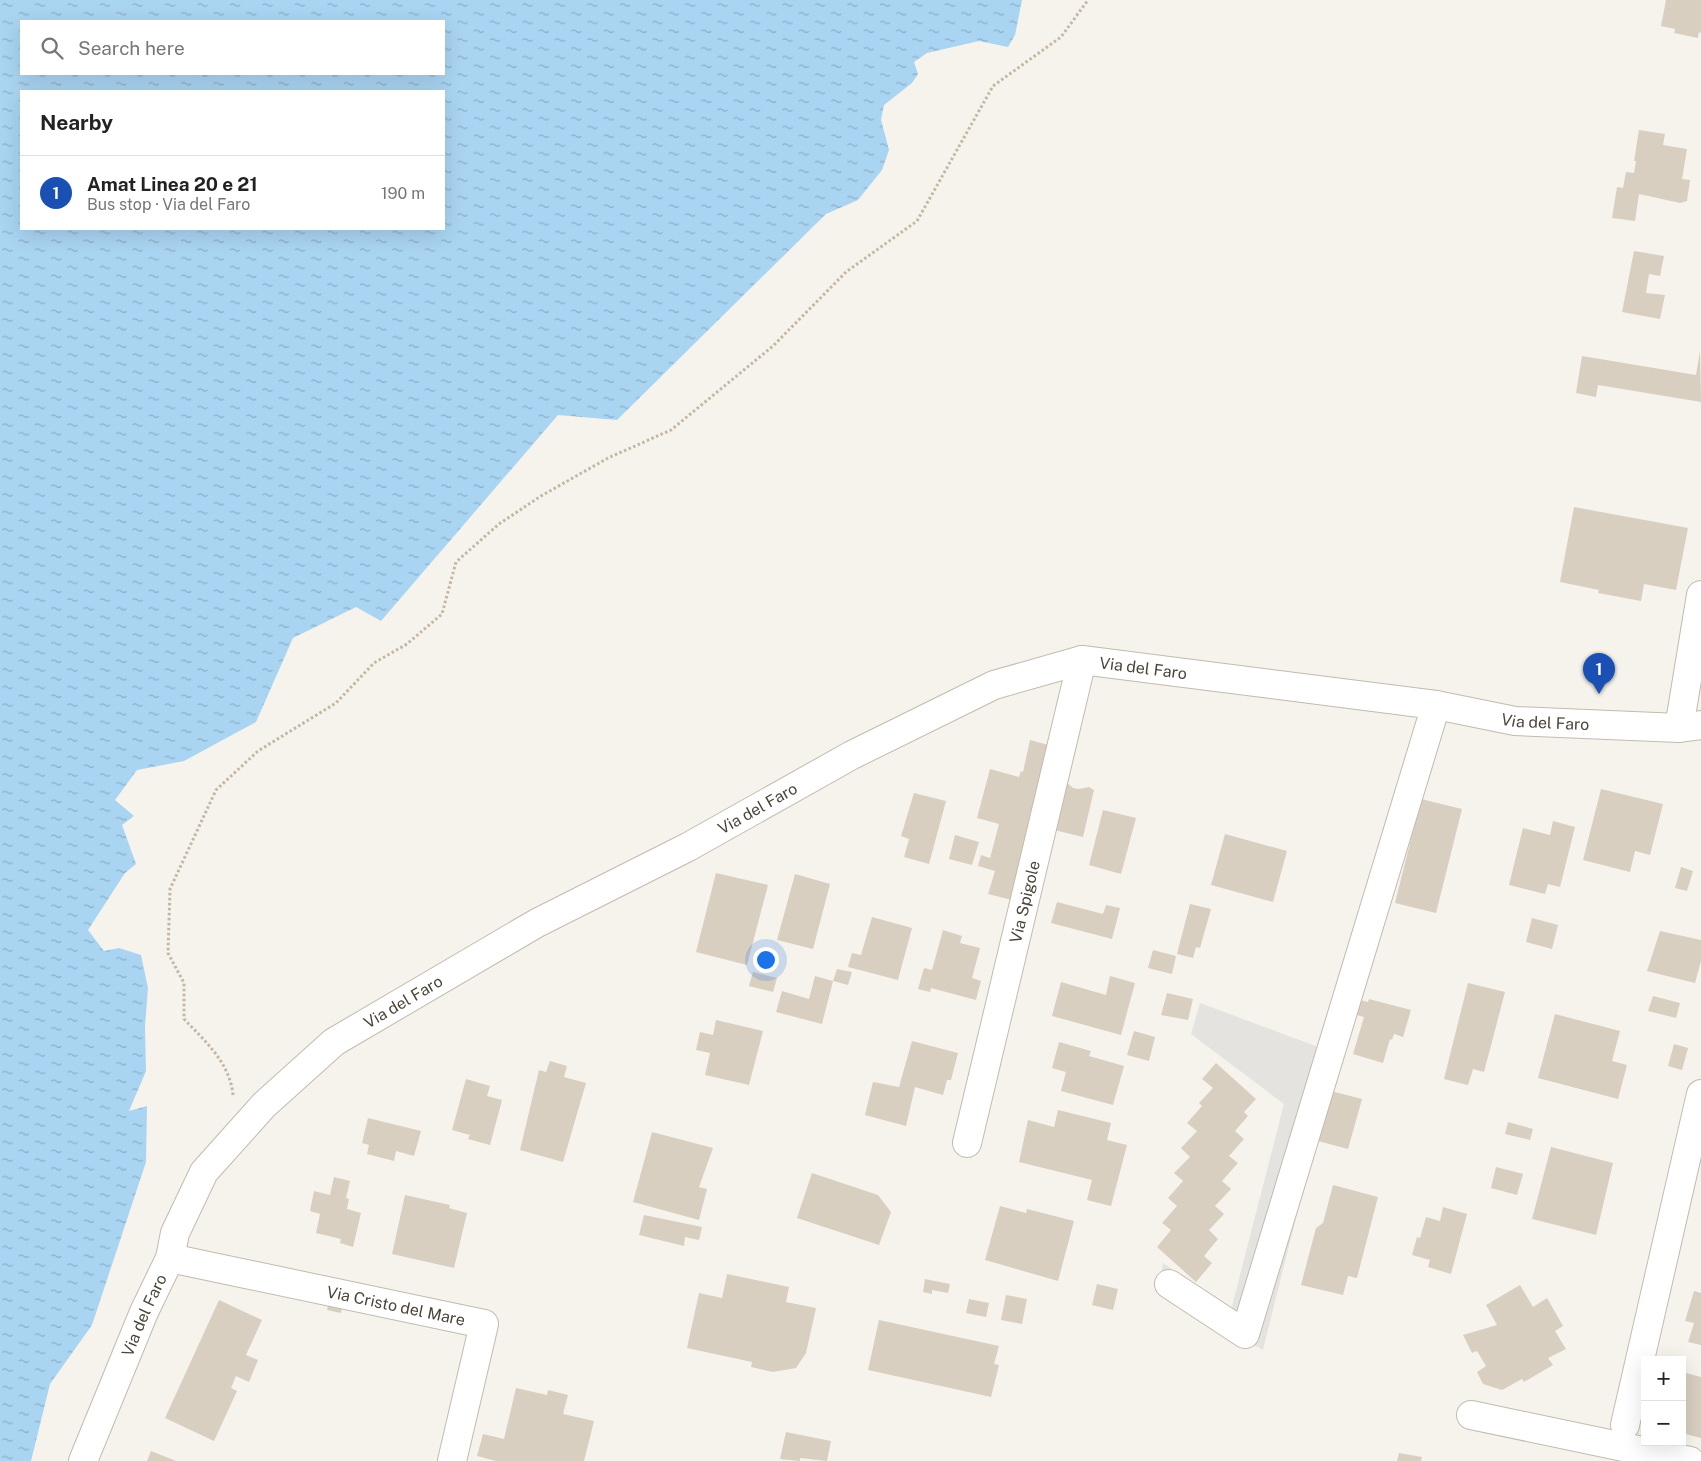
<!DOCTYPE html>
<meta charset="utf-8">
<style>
:root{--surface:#fff;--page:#f2f2f2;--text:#222;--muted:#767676;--line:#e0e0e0;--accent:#fc3f1d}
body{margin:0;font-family:"Public Sans",sans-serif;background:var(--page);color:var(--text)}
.controls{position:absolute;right:15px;bottom:15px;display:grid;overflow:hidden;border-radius:0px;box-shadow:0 5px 20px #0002}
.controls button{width:45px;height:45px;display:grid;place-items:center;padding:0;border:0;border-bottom:1px solid var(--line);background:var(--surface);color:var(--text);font:25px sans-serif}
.you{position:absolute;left:765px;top:959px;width:18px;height:18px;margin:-12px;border:4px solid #fff;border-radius:50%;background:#1a73e8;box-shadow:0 0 0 8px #1a73e833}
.badge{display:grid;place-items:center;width:32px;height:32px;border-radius:50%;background:var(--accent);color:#fff;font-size:16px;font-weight:700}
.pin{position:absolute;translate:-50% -41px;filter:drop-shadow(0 1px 2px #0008)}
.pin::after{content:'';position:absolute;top:26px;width:18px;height:15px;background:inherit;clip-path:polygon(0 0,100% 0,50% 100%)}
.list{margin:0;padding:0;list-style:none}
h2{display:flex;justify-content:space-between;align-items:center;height:65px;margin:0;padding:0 20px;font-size:21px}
h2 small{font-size:16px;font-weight:400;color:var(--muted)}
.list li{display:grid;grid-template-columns:32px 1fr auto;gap:15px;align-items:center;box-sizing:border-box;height:75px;padding:0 20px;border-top:1px solid var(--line)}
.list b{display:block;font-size:19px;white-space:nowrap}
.list p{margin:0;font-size:16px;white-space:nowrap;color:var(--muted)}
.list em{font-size:16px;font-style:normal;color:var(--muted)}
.icon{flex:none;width:28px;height:28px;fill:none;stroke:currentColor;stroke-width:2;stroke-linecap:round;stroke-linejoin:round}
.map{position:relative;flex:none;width:1701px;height:1461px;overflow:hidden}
.search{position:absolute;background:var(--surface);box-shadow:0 5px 20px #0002;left:20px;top:20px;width:425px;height:55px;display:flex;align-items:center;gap:12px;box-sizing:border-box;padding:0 18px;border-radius:0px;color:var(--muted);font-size:19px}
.panel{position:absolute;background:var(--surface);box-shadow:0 5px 20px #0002;left:20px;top:90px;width:425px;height:140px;border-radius:0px}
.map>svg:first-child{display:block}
</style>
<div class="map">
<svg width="1701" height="1461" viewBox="0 0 1701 1461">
<defs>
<pattern id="water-ripples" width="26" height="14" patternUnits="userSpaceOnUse" patternTransform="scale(1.25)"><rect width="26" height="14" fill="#a9d4f2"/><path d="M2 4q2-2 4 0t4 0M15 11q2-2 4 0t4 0" fill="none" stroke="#8caec5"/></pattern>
</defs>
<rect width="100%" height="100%" fill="#f6f3ec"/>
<path fill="#e5e3e0" d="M1200 1003 1337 1054 1263 1350 1159 1289 1163 1263 1231 1310 1284 1104 1191 1034Z"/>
<path fill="url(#water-ripples)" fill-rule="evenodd" d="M0 0H1022L1015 35 1008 47 979 41 927 53 914 62 918 74 912 83 884 105 881 120 889 150 882 170 858 200 826 214 617 420 558 415 381 621 356 607 293 638 256 722 184 761 137 770 115 800 134 816 122 825 136 864 125 873 88 930 104 951 119 948 141 955 148 988 145 1026 146 1071 129 1111 147 1106 146 1162 92 1325 50 1384 31 1461H0ZM21 21H444V74H21ZM21 91H444V229H21Z"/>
<path fill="#d8cfc1" d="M1666 0H1701V33L1699 32 1698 38 1674 33 1675 29 1661 26Z
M1639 130 1665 134 1663 145 1687 149 1682 179 1690 180 1687 201 1680 203 1639 194 1635 221 1612 218 1617 187 1623 188 1626 172 1634 173 1636 161H1634Z
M1634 251 1664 256 1660 276 1649 274 1646 293 1665 295 1660 319 1622 312Z
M1700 351 1701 402 1598 385 1596 397 1576 393 1582 356 1696 375Z
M1574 507 1688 528 1676 590 1644 584 1641 601 1598 593 1599 590 1560 582Z
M1030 740 1052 746 1012 900 988 894 995 871 978 866 981 855 990 858 999 824 977 818 990 769 1019 777 1021 771 1023 772Z
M1065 781 1073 788 1079 789 1089 787 1094 790 1083 837 1046 828Z
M1601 789 1663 804 1650 855 1635 851 1630 872 1583 860Z
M914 793 946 801 929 864 904 857 909 839 901 836Z
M1421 799 1462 809 1436 913 1395 903Z
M1103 810 1136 818 1121 874 1089 865Z
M1553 821 1575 827 1560 887 1548 884 1545 894 1509 885 1523 828 1550 835Z
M1225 834 1287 851 1273 902 1211 885Z
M955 835 979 842 972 865 949 859Z
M1681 867 1693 871 1687 891 1675 888Z
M716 873 768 885 747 965 696 952Z
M795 874 830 884 813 949 777 940Z
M1057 902 1103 914 1106 905 1120 908 1112 939 1051 923Z
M1190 904 1211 909 1200 948 1196 947 1193 958 1177 954Z
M872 917 912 928 898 980 848 967 852 953 861 955Z
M1532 918 1558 925 1552 949 1526 942Z
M943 930 962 936 960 943 980 948 972 978 981 981 976 1000 931 988 930 992 918 989 924 968 932 970Z
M1660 931 1701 940V961L1695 983 1647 971Z
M1153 950 1176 956 1172 974 1148 968Z
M837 969 852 972 848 985 833 981 822 1024 776 1012 782 991 809 999 815 976 833 981Z
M753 972 777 978 773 992 749 986Z
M1110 976 1135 983 1121 1035 1052 1016 1061 982 1106 995Z
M1468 983 1505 992 1484 1072 1473 1069 1468 1085 1444 1079Z
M1167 993 1193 999 1188 1020 1161 1015Z
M1653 996 1680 1003 1676 1018 1648 1011Z
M1357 999 1368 1002 1369 999 1411 1010 1403 1037 1394 1034 1392 1040 1390 1039 1383 1063 1353 1054 1364 1017 1353 1014Z
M1555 1014 1620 1031 1612 1061 1627 1065 1618 1099 1538 1078Z
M716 1020 763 1031 749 1085 705 1075 710 1053 696 1050 700 1032 713 1035Z
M1134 1031 1155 1037 1149 1061 1127 1055Z
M912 1041 958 1053 951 1080H947L943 1095 915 1087 906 1126 865 1115 873 1082 899 1087Z
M1059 1042 1091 1051 1089 1056 1124 1066 1113 1105 1061 1091 1066 1072 1052 1068Z
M1674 1044 1688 1048 1682 1070 1668 1066Z
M550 1061 567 1066 564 1077 586 1083 563 1162 520 1150 539 1070 546 1072Z
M1216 1063 1256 1099 1244 1112 1248 1116 1235 1131 1244 1139 1229 1156 1238 1163 1222 1181 1231 1189 1215 1206 1224 1214 1209 1230 1218 1239 1204 1256 1212 1263 1196 1282 1157 1247 1171 1230 1162 1223 1177 1206 1168 1198 1183 1181 1174 1173 1190 1157 1181 1148 1197 1131 1187 1123 1202 1106 1199 1103 1213 1088 1202 1079Z
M466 1079 490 1086 487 1096 502 1100 490 1145 468 1139 470 1135 452 1130Z
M1327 1090 1362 1099 1348 1149 1314 1140Z
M1058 1110 1111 1123 1107 1140 1127 1145 1111 1206 1087 1200 1092 1180 1019 1162 1028 1120 1054 1127Z
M368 1118 421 1131 414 1156 396 1151 394 1161 367 1154 369 1145 362 1143Z
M1508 1122 1533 1129 1530 1140 1505 1134Z
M652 1132 713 1148 699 1187 707 1189 699 1220 633 1202Z
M1551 1147 1613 1163 1596 1235 1532 1219Z
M1496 1167 1523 1174 1517 1195 1491 1188Z
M812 1173 878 1195 891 1212 879 1245 797 1218Z
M334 1177 350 1181 346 1198 349 1199 347 1209 361 1213 353 1247 340 1243 341 1239 316 1233 320 1214 310 1211 314 1191 330 1195Z
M1333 1185 1378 1197 1357 1278 1348 1276 1343 1295 1301 1285 1316 1228 1323 1223Z
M405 1195 450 1205 449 1208 467 1213 454 1268 392 1254Z
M1000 1206 1026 1213 1027 1209 1074 1221 1058 1281 985 1260Z
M1443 1207 1467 1214 1451 1274 1428 1267 1430 1260 1412 1255 1417 1237 1420 1238 1426 1217 1440 1221Z
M644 1215 702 1227 699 1240 685 1237 684 1246 639 1235Z
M727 1274 789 1287 786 1302 816 1308 806 1353 796 1368 773 1372 751 1367 752 1362 687 1348 699 1293 722 1298Z
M925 1279 950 1284 948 1293 932 1290V1294L923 1292Z
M1097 1284 1118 1289 1113 1310 1092 1305Z
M1520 1285 1533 1307 1547 1298 1563 1326 1555 1331 1566 1349 1548 1358 1553 1365 1524 1382 1522 1379 1502 1390 1483 1384 1477 1372 1486 1366 1477 1351 1472 1353 1463 1335 1497 1325 1486 1305Z
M1694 1291 1701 1293V1345L1688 1342 1694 1323 1685 1321Z
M1006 1295 1027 1299 1022 1324 1001 1320Z
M330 1297 343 1300 341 1313 327 1310Z
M969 1299 989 1303 986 1317 966 1313Z
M219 1300 262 1320 246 1355 258 1360 249 1382 236 1376 231 1388 237 1391 214 1441 165 1418Z
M879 1320 999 1346 994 1364 999 1365 991 1397 868 1370Z
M1682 1372 1701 1377V1438L1682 1433Z
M516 1388 547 1395 548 1390 568 1395 563 1414 594 1421 584 1461H496L477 1456 483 1434 504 1439Z
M786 1432 831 1441 827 1461 800 1458V1461L780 1459Z
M151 1451 176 1461H147Z
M1399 1453 1422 1457 1421 1461H1397Z"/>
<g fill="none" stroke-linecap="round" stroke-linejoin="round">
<defs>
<g id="minor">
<path d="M1679 728 1701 595"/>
<path id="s1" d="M967 1143 1082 660"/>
<path id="s2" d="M170 1258 484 1324 452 1461"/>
<path d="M1169 1284 1245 1334 1436 705"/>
<path d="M1471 1415 1690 1461"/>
<path d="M1625 1425 1701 1094"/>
<path id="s3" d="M83 1461 144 1312 170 1258 175 1233 204 1172 264 1105 334 1042 537 923 688 847 852 755 994 685 1082 660 1436 705 1515 721 1679 728 1701 725"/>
</g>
</defs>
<use href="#minor" stroke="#c2bbae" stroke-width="30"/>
<path stroke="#c4b79f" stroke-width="3" stroke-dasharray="2.5 2.5" stroke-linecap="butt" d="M233 1095C230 1063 205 1041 184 1019V983L168 953 170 889 216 790 258 751 336 703 374 663 407 644 442 614 456 562 499 524 541 496 608 458 671 430 773 346 846 272 917 221 993 86 1061 37 1088 0"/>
<use href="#minor" stroke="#fff" stroke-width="28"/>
</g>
<g text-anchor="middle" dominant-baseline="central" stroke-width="5" stroke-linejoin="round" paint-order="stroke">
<g font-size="16" fill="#4b4439" stroke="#fff">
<text stroke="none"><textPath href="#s3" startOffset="1402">Via del Faro</textPath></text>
<text stroke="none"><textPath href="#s3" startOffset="1808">Via del Faro</textPath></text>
<text stroke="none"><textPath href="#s3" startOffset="982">Via del Faro</textPath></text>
<text stroke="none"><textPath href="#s1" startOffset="248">Via Spigole</textPath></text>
<text stroke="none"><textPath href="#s3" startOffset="578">Via del Faro</textPath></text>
<text stroke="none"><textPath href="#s2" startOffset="231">Via Cristo del Mare</textPath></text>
<text stroke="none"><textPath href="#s3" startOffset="158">Via del Faro</textPath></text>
</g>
</g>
</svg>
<div class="controls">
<button>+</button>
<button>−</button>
</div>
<div class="you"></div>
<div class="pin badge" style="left:1599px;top:694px;background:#1a4fb4">1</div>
<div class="search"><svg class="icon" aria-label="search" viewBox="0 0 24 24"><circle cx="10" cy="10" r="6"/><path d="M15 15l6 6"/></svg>Search here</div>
<section class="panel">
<h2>Nearby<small></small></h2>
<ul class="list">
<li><span class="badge" style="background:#1a4fb4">1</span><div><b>Amat Linea 20 e 21</b><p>Bus stop · Via del Faro</p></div><em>190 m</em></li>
</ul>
</section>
</div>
